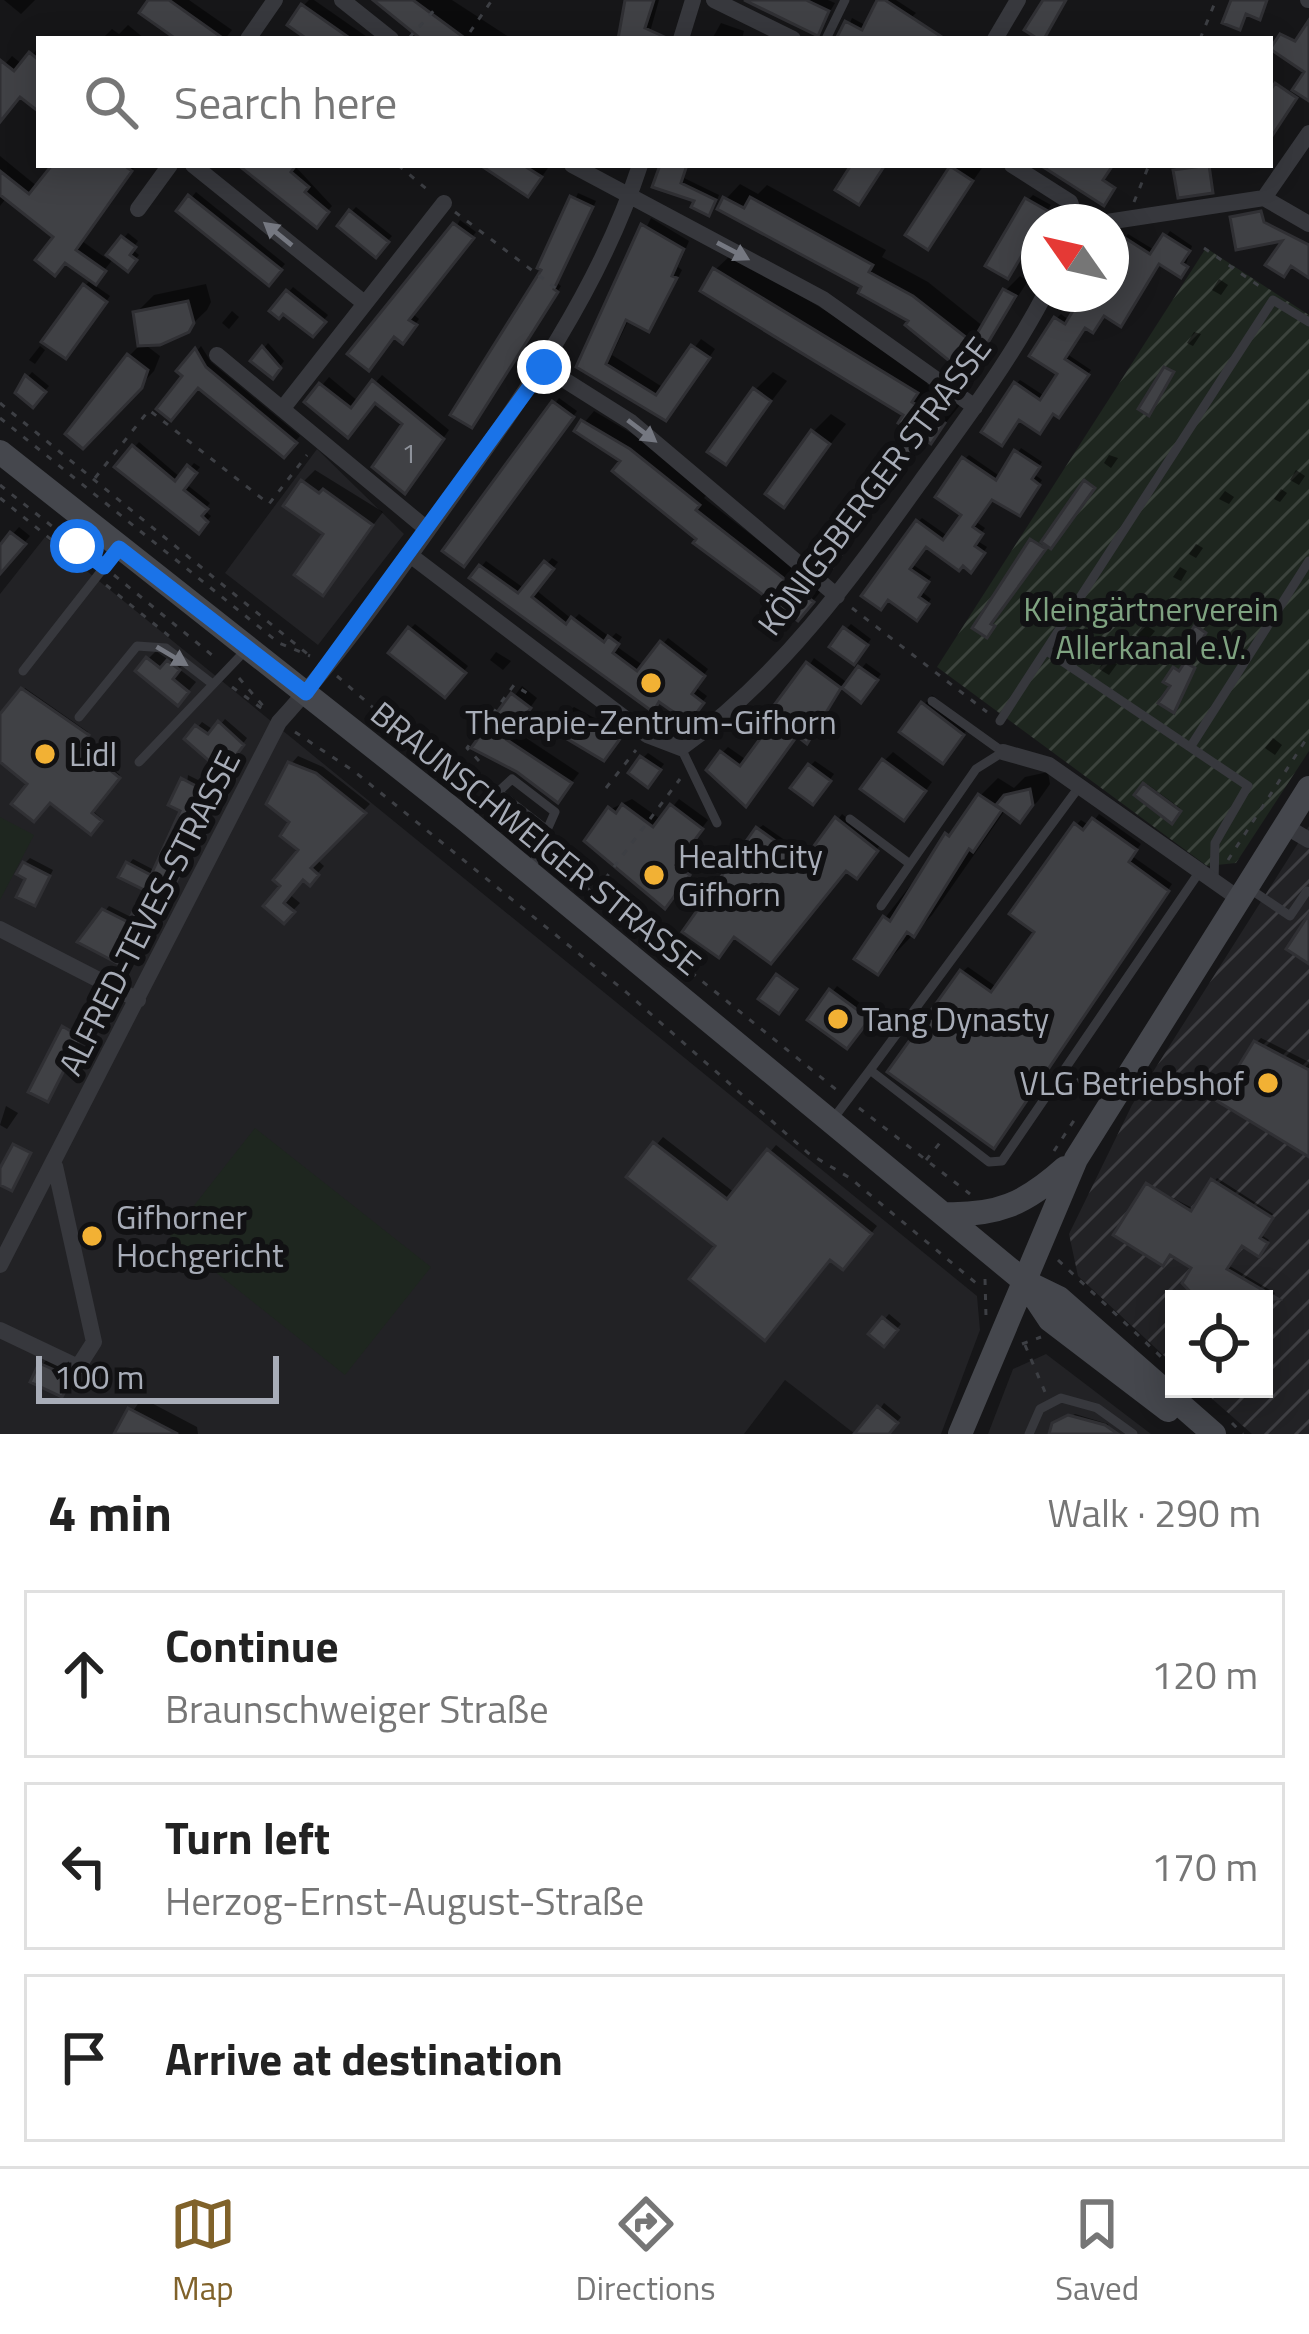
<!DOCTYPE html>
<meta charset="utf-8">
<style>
:root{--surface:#fff;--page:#f2f2f2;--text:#222;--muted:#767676;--line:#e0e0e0;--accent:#80622a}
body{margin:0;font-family:"Titillium Web",sans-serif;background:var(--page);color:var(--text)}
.controls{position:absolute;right:36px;bottom:36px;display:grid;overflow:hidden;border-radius:0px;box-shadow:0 6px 30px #0003}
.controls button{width:108px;height:108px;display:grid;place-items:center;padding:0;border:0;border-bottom:3px solid var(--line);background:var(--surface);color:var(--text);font:60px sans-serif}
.compass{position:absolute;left:1021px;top:204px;width:108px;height:108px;border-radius:50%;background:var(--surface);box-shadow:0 6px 30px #0003;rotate:304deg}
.scale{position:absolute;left:36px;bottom:30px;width:243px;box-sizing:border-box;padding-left:12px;border:6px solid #a8adb8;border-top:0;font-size:33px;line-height:42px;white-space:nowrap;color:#a8adb8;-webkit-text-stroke:9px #111113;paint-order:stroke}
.stop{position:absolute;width:36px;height:36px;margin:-27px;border:9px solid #1a73e8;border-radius:50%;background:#fff}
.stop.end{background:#1a73e8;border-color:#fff;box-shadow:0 3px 12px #0008}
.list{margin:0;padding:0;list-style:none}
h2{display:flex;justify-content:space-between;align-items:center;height:156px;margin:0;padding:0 48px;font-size:51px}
h2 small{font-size:39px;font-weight:400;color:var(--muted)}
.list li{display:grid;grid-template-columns:78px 1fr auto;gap:36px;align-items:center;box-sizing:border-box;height:168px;margin:0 24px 24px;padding:0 24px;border:3px solid var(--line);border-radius:0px}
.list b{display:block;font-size:45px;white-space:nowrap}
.list p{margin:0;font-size:39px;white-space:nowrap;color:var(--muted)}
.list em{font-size:39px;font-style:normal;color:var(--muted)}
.icon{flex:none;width:66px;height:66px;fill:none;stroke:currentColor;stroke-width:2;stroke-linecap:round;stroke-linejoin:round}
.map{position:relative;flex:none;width:1309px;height:1434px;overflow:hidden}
.search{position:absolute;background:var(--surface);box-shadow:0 6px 30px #0003;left:36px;right:36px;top:36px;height:132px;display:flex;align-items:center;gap:30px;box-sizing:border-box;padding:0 42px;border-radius:0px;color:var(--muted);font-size:45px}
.sheet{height:732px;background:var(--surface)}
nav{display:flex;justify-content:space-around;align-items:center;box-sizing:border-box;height:168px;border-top:3px solid var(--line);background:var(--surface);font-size:33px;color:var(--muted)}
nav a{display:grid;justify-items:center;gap:6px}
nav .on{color:var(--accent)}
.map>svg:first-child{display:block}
</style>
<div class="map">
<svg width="1309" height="1434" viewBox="0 0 1309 1434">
<defs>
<pattern id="industrial-furrows" width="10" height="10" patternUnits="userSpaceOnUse" patternTransform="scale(3)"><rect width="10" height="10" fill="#222225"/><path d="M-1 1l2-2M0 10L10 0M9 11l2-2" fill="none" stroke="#3f3f43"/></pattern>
<pattern id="garden-furrows" width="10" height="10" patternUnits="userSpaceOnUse" patternTransform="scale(3)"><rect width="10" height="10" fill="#1e261f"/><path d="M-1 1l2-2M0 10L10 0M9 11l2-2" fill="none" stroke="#3c433d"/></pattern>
</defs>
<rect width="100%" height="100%" fill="#161618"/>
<path fill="#222225" d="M317 449 404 534 318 645 225 573Z
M45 537 977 1296 980 1330 941 1434H855L785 1380 744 1434H0V594Z
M1046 1354 1151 1434H988L1013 1369Z"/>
<path fill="url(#industrial-furrows)" d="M1309 826V1434H1252L1201 1389H1264V1299H1174V1365L1078 1276 1069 1234 1132 1105Z"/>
<path fill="url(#garden-furrows)" d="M1206 248 1309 315V751L1236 863 1207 866 937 667Z"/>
<path fill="#1e261f" d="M0 817 34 835 0 900Z
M255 1128 431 1267 345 1375 170 1236Z"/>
<path fill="#0007" d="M4 0H35L21 14Z
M151 0H189L232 30 225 39H181Z
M309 0H314L370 39H312L303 6Z
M379 0H452L512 39H429Z
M630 0H659L648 39H620Z
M751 0H828L835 3 817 33Z
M875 0H896L916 13 889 39H843L852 18 867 26Z
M721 23 744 31 742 39H712Z
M128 25 145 39H102L112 29 119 34Z
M39 47V108L21 94 0 119V70L12 56 23 65Z
M0 156 38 187 56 165H136L82 241 107 259 128 233 138 241 132 249 139 255 128 268 114 258 93 284 110 296 71 351 85 286 92 278 57 237 7 197 0 206Z
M242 165H294L332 206 316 224Z
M485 165H544L548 168 536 185Z
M664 165H688L684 178 719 195 714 207 709 212 698 200 656 185Z
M954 165 982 168 927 246 952 168Z
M740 184 758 194 767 185 886 250 882 257 928 282 984 327 1006 290 1020 276 1028 281 968 372 913 320 726 199Z
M196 192 285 264 269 282 180 211Z
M578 193 596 201 557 283 561 286 477 420Z
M1033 195 1051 205 1041 222 1028 200Z
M356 207 392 236 376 254 351 212Z
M1262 211 1265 221 1309 244V276L1291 263 1288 237 1235 216Z
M651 218 689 241 678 267 682 270 656 321 649 329 629 319 612 355 664 388 701 339 715 349 673 409 580 366Z
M460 220 476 232 412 313 419 319 407 335 394 334Z
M1170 231 1192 246 1184 270 1160 261 1086 325 1067 354 1091 370 1059 415 1016 384 1020 380 1046 397 1061 373 1056 319 1061 314 1070 321 1083 300 1074 294H1111V259L1128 234 1156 251Z
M732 254 932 375 927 384 960 405 931 441 925 437 880 491 885 494 833 563 851 502 869 484 875 487 915 431 908 414 715 270Z
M1219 279 1228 285 1221 295 1212 290Z
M206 284 211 302 207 310 187 329 143 343 160 356 154 371 83 445 129 356 141 344 136 313 154 295Z
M293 287 328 315 313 333 284 310H273Z
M232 311 239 317 229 329 222 323Z
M1194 332 1201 334 1193 346 1187 343Z
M268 343 284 361 277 370 254 361Z
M40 346 45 350 35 364 29 360Z
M201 346 211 362 300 436 284 454 180 371Z
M32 372 49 386 33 404 19 387Z
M773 372 787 381 725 461 755 390Z
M382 375 449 430 412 483 407 423 376 400 355 426 308 402 329 377 359 402Z
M559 398 577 411 469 558 447 550Z
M594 411 641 439 708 493 704 498 822 590 808 607 700 538 624 461 578 430Z
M831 414 846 424 784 504 813 432Z
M139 442 181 478 194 463 200 467 186 484 210 503 204 510 211 516 199 530 118 466Z
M1021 448 1042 462 1034 474 1042 480 1024 508 992 497 975 521 985 528 976 540 987 547 975 565 926 544 912 564 931 577 921 591 931 599 921 613 888 597 918 522 922 518 949 537 965 514V459L969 455 1001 477Z
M1109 455 1118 458 1111 468 1104 463Z
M315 470 383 512 322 592 327 533 303 482Z
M1296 470 1305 476 1299 485 1290 480Z
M1281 489 1287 493 1280 502 1274 499Z
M1225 491 1234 497 1229 504 1219 499Z
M19 527 30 536 0 572V548Z
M1196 544 1203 548 1196 558 1189 554Z
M552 558 558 562 536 590 573 620 579 614 611 638 616 633 622 637 616 646 644 666 668 638 708 669 695 687 707 696 688 720 481 567 486 561 525 589Z
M1180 567 1187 571 1181 581 1173 577Z
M1218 599 1226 604 1218 617 1209 613Z
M415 624 468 666 450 689 410 629Z
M851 624 871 639 859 656 846 629Z
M1144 624 1155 631 1147 641 1136 635Z
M156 651 170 661 177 654 186 661 179 669 196 682 186 694 148 659Z
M496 652 511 661 503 670 490 660Z
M814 658 849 684 866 663 881 674 861 699 842 685 813 734 798 733 752 797 722 753 728 747 748 761Z
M1105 659 1117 664 1109 675 1099 669Z
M522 686 537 698 514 730 579 773 566 790 475 747Z
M25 688 88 732 79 742 120 775 92 810 101 818 90 831 0 759V719Z
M932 695 970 725 951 752 903 731Z
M574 707 622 733 609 752 568 712Z
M225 719 247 738 228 764 188 739 202 722 215 731Z
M1273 738 1282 745 1275 755 1265 748Z
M893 752 932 782 912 809 884 761Z
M648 753 664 764 653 779 643 758Z
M298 756 323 767 370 804 316 859 324 866 317 874 304 877 289 894 300 903 284 920 267 906 302 849 293 821 291 764Z
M815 761 834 774 818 796 810 766Z
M1048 772 1050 784 1038 801 1020 819 1006 809 932 915 878 971 885 918 980 796 998 778 1014 788 1025 777Z
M188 775 218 790 165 907 156 910 134 954 105 911 109 906 133 918 148 889 129 864 133 859 156 871 184 810Z
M1147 784 1180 808 1172 820 1138 795Z
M632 799 662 820 679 799 708 820 681 856 695 866 672 898 611 809Z
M842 814 880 845 861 871 846 868 771 960 758 829 763 825 809 857Z
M1099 814 1141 844 1132 856 1172 884 999 1140 962 972 968 967 998 988 1038 932 1076 825 1081 820 1090 826Z
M30 858 53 870 39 897 25 863Z
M837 986 872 1012 852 1040 811 1019Z
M1261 1038 1309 1062V1154L1256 1043Z
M6 1106 18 1113 7 1129 0 1125Z
M663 1137 735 1193 776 1145 877 1226 850 1260 719 1246 630 1177Z
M1217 1178 1273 1214 1260 1234 1269 1240 1262 1250 1242 1243 1228 1265 1275 1293 1264 1311V1299H1205L1195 1267 1148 1185 1196 1210Z
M889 1314 901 1324 884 1343 872 1334Z
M47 1359 75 1373 62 1394 42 1365Z
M142 1398 197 1427 198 1434H117Z
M884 1403 901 1417 887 1434H863Z
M1075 1414 1108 1424 1111 1434H1052L1055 1425Z"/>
<path fill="#404145" stroke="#303034" stroke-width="3" d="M148 0H169L224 39H176L139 13Z
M373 0H413L466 39H421Z
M625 0H654L645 28 669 39H618Z
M744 0H806L829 11 818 36Z
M877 0H885L945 39H836L845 21 862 30Z
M1043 0H1066L1044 39H1038L1024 30Z
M1231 0H1267L1260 20 1246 14 1240 30 1222 23Z
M301 4 351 39H307L287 25Z
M1309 20V101L1292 90 1304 72 1270 49 1280 34 1295 41Z
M29 52 39 60V112L20 97 0 122V60L14 71Z
M1275 83 1297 98 1270 139V91Z
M52 165H124L132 171 76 250 106 271 96 285 65 263 55 276 35 260 53 237 0 195V171L29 194Z
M238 165H296L291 172 309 187 305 192 329 212 317 228Z
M480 165H523L542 177 528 197Z
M660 165H687L681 183 716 200 709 216 691 207 694 201 652 187Z
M851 165H885L859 205 835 190Z
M1040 165H1113L1103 180 1115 188 1104 206Z
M1209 165 1213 193 1178 198 1173 170Z
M950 166 973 181 928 250 905 235Z
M188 195 282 270 269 286 176 211Z
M570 196 593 207 554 289 558 292 472 428 450 415 541 270 537 268Z
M723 197 744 208 750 197 873 265 869 272 913 296 972 342 1003 289 1016 296 968 376 905 325 908 321 858 293 861 287 717 209Z
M1025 198 1048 211 1008 279 985 266Z
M349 210 389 242 376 258 337 226Z
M1261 211 1264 222 1309 245V278L1291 266 1284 277 1265 265 1282 241 1236 250 1230 217Z
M453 223 474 238 409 320 417 325 403 344 394 337 369 371 347 354Z
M641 224 684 249 672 276 677 278 649 332 626 320 606 364 656 395 691 345 710 358 666 421 576 367Z
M1163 234 1190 251 1182 263 1188 267 1181 278 1159 264 1121 327 1104 316 1093 333 1085 328 1065 359 1089 375 1059 418 1053 414 1040 434 1019 420 1002 446 981 432 1014 382 1040 400 1057 374 1029 356 1054 317 1065 324 1083 294H1111L1125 267 1111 258 1122 236 1150 254Z
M121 236 136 247 130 255 137 260 128 272 106 255Z
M713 268 918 393 912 402 945 423 931 444 922 438 884 492 874 484 911 431 898 423 903 415 700 291Z
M83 284 107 302 66 359 41 342Z
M286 290 326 322 313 337 283 314 279 319 269 311Z
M188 301 194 323 189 332 160 345 138 346 133 312Z
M262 346 281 368 273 379 250 361Z
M195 348 206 367 297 443 284 458 198 388 171 421 156 409 182 376 176 371Z
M127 354 148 370 142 388 83 449 65 434Z
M1164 367 1174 372 1149 416 1138 409Z
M25 375 46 392 33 408 15 393Z
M372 380 444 439 405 494 372 467 402 424 375 403 348 438 304 402 319 383 351 408Z
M753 388 771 401 726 465 707 452Z
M552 401 574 417 464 567 442 551Z
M581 420 630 449 700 505 696 510 814 602 798 621 693 543 696 539 612 471 620 461 574 431Z
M811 430 830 444 784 508 765 494Z
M132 445 175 481 187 465 197 473 184 490 208 509 202 516 208 522 199 534 114 467Z
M1014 450 1040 467 1032 479 1040 485 1020 516 992 500 973 527 983 534 975 546 985 553 971 573 963 566 959 571 926 547 910 569 929 582 919 597 929 604 917 621 888 600 881 610 861 596 916 520 943 540 961 515 935 497 962 457 996 480Z
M301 480 319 493 323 489 373 525 323 596 294 575 323 534 283 506Z
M1084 480 1095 488 1051 549 1041 542Z
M849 500 869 514 833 567 813 553Z
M10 532 26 544 0 574V545Z
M1030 539 1046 549 991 624 995 626 987 638 972 628Z
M544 561 554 569 532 597 566 624 571 617 604 642 608 636 619 644 613 653 637 671 660 641 705 676 692 694 704 703 689 723 659 702 653 712 469 578 479 565 518 593Z
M1195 625 1206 633 1188 664 1195 668 1174 713 1158 703 1170 686 1163 682 1173 667 1179 671 1185 662 1169 651 1177 640 1183 644Z
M408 627 466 673 445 698 388 653Z
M843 627 868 645 854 665 829 647Z
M146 657 160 668 167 660 180 670 173 679 189 692 178 706 135 671Z
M806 662 841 688 807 744 797 736 746 807 706 770 720 751 740 766 779 713 772 708Z
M858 666 878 680 861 703 842 688Z
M21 688 89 735 80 746 120 778 92 813 102 821 91 835 50 803 34 822 11 804 27 784 0 762V714Z
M511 693 531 708 507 740 572 783 558 803 517 772 471 748Z
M921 702 964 735 943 764 899 732Z
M566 710 620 739 604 761 552 730Z
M218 721 244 745 223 773 184 739 195 725 208 734Z
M640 756 661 770 648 788 628 773Z
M882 759 926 791 904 821 860 789Z
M288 762 316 773 366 813 311 868 319 875 310 886 303 880 284 903 295 912 284 924 263 906 280 886 273 880 298 850 280 836 289 822 266 804Z
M808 764 831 781 813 805 790 788Z
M181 778 215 796 161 916 155 913 130 962 120 957 117 963 77 942 102 909 128 922 144 890 118 877 126 862 151 875 180 811 168 805Z
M1143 783 1181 811 1172 824 1134 795Z
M1030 789 1033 805 1020 823 996 805 1004 795Z
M978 794 1002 810 973 852 969 849 914 937 907 932 878 975 854 959 883 916 890 921 945 833 949 836Z
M622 804 653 827 670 804 703 829 676 865 690 875 665 909 584 841 608 807 616 813Z
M835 817 878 851 857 879 846 871 771 964 734 937 719 958 682 932 756 827 803 861Z
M1092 818 1137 850 1129 862 1169 891 994 1149 887 1072 960 970 991 992 1034 932 1009 914 1074 823 1083 830Z
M23 862 50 876 35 906 16 897 25 879 16 874Z
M1309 914V964L1286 949Z
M776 974 797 989 779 1014 758 999Z
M829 989 870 1019 847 1049 807 1020Z
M62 1026 81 1037 48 1102 28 1092Z
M1254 1041 1309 1070V1157L1217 1101Z
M653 1142 727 1199 767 1149 872 1234 843 1270 830 1260 765 1341 689 1279 715 1246 626 1177Z
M13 1144 31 1153 12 1191 0 1185V1168Z
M1211 1179 1273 1218 1260 1238 1268 1243 1259 1257 1242 1246 1227 1269 1278 1299H1197L1182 1283 1191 1268 1170 1255 1163 1266 1113 1235 1146 1183 1191 1211Z
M882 1317 898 1330 884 1347 868 1334Z
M39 1363 72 1378 62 1397 30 1382Z
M877 1406 898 1423 889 1434H854Z
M128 1408 178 1434H114Z
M1068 1415 1105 1425 1118 1434H1049L1052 1423Z"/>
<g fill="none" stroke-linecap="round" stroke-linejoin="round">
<path stroke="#3d3f44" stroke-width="3" stroke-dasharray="6 9" stroke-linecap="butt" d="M470 32 492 0
M409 38 438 6
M1200 39 1216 0
M398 165 429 191
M1134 202 1149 165
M455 212 562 293
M1204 248 1265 290
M0 403 310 656
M0 418 279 643 310 656
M95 478 149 410 269 504 307 455
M0 485 92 558
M0 498 85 567
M114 575 218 660
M106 585 169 636
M852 608 987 712
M337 676 474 796
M239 678 264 707
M232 687 268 713
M295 732 355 772 626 992 808 1153 850 1178 982 1288
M479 761 467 748 514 685 530 695
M606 788 636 750
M495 814 530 842
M551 859 838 1091
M1228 860 1309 735
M596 891 680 779
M1076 1079 1091 1092
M859 1108 970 1194
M1054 1151 1075 1119
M926 1160 943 1139
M1058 1260 1174 1369
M985 1279 986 1317
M1022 1344 1041 1337
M1025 1345 1045 1392
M1232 1423 1243 1434"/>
<path stroke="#37383d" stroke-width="9" d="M826 39 845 0
M1047 651 1248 786 1215 843 1214 882
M23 671 120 547
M79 717 137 646 166 648 210 682
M1000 721 1273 300 1309 322
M1191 746 1309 561
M681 748 717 823
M139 762 244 652
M498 792 512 779 555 812 547 830
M470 816 498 792 547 830 530 872
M850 819 910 864
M1250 889 1290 916 1307 891
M881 906 976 769 1003 752 932 701
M870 1070 1079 787
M833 1119 870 1070 989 1162 1002 1161 1200 871
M1029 1434 1040 1409 1061 1398 1097 1408 1133 1434"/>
<path stroke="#37383d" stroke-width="16" d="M342 0 391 39
M714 0 793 39
M1308 0H1309
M248 39 275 0
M681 39 693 0
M995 39 1018 0
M193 165 363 302
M572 165 823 299 975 407
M1012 165 1070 202 1077 222
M1264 198 1309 224
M138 209 170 165
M1107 222 1264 198 1309 133
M217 355 428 530
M544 367 631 422 837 596
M283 408 444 203
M410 555 647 735 681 748C782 676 852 577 924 477 967 418 1011 359 1045 294
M1003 752 1049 765 1238 898
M1285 826 1309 840
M0 929 138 1000
M0 1265 279 722C340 655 393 580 446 505 522 398 599 291 640 165
M0 1330 78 1367 94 1342 55 1166"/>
<path stroke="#45474d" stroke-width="24" d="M0 452 466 820 1024 1281 1059 1298 1214 1434
M943 1214C997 1216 1025 1204 1065 1168
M1024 1281 1050 1320 1168 1410
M960 1434 1076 1159 1309 788"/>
</g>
<defs><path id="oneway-solid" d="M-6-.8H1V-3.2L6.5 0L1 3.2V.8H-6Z" transform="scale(3)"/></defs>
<g fill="#757881">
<use href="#oneway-solid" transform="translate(278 234) rotate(-141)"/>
<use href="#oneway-solid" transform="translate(733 251) rotate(28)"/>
<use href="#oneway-solid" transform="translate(642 431) rotate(37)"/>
<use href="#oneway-solid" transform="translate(172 656) rotate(31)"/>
</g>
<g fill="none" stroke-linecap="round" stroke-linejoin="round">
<path stroke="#1a73e8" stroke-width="15" d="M77 546 104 567 119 548 306 693 544 367"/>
</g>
<g fill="#f2b134" stroke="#111113" stroke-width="4.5">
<circle cx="651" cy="683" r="12"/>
<circle cx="45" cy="754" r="12"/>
<circle cx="654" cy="875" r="12"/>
<circle cx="838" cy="1019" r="12"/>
<circle cx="1268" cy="1083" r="12"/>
<circle cx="92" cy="1236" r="12"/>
</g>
<g text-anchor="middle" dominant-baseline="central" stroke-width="12" stroke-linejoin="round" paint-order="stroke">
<g font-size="27" fill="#8e929b">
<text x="409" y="452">1</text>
</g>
<g font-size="33" fill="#a8adb8" stroke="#111113">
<text transform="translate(874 486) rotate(-53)">KÖNIGSBERGER STRASSE</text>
<text transform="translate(536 838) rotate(39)">BRAUNSCHWEIGER STRASSE</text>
<text transform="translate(149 913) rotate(-63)">ALFRED-TEVES-STRASSE</text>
</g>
<g font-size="33" fill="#7fa381" stroke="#111113">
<text x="1151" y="609">Kleingärtnerverein<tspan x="1151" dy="38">Allerkanal e.V.</tspan></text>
</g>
<g font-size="33" fill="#a8adb8" stroke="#111113" text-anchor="start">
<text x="651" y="722" text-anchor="middle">Therapie-Zentrum-Gifhorn</text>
<text x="69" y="754">Lidl</text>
<text x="678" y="856">HealthCity<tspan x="678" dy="38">Gifhorn</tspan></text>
<text x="862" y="1019">Tang Dynasty</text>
<text x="1244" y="1083" text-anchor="end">VLG Betriebshof</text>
<text x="116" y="1217">Gifhorner<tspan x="116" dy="38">Hochgericht</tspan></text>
</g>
</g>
</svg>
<div class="controls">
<button><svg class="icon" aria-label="locate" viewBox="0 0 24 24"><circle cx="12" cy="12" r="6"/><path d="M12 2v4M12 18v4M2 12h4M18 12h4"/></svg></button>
</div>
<svg class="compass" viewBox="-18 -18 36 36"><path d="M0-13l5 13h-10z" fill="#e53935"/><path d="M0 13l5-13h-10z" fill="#767676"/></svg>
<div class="scale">100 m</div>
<div class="stop" style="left:77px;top:546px"></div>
<div class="stop end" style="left:544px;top:367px"></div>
<div class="search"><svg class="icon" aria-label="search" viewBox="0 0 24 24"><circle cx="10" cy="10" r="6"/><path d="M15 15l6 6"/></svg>Search here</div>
</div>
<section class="sheet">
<h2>4 min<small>Walk · 290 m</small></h2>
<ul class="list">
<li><svg class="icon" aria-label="ahead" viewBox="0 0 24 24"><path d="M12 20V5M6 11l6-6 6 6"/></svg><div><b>Continue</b><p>Braunschweiger Straße</p></div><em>120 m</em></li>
<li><svg class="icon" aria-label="left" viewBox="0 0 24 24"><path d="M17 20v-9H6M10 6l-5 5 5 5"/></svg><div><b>Turn left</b><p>Herzog-Ernst-August-Straße</p></div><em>170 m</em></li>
<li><svg class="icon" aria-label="arrive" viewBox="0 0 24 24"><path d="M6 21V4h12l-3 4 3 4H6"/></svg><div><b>Arrive at destination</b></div></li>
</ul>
</section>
<nav>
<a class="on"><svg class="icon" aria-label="map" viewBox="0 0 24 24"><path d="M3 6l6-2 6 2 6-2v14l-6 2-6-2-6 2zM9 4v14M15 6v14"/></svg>Map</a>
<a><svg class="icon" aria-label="directions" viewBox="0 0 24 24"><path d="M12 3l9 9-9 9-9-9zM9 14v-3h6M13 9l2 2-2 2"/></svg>Directions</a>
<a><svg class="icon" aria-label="saved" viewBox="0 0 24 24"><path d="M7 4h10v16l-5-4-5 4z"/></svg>Saved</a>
</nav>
